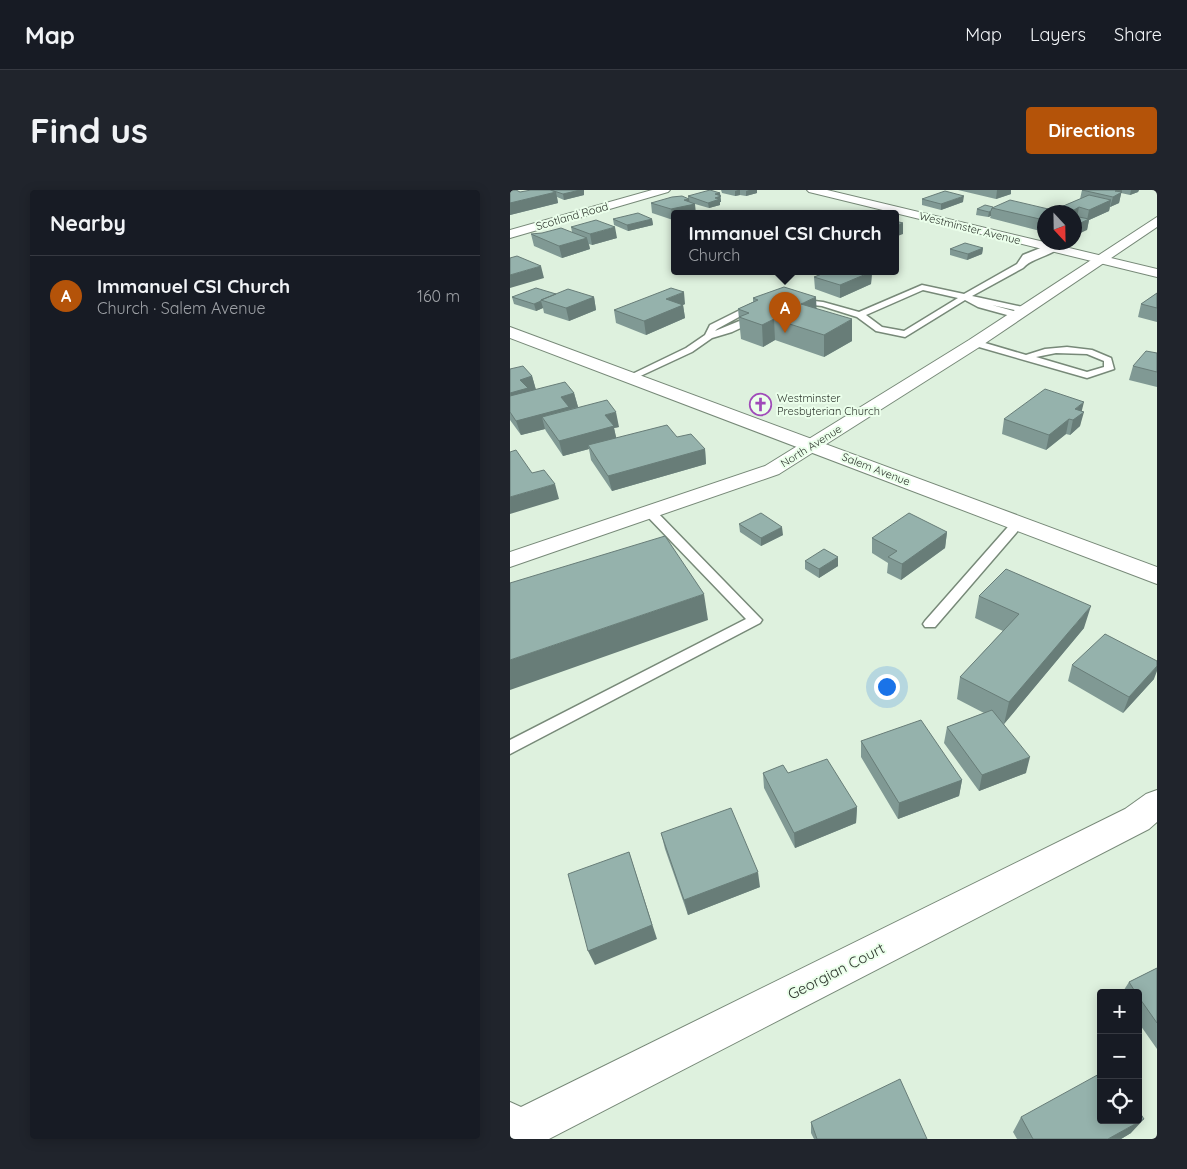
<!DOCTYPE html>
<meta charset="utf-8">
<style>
:root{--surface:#171b24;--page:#20242c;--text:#f1f3f6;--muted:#9ea1a6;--line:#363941;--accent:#b45309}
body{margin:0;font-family:Quicksand,sans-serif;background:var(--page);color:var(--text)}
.controls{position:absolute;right:15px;bottom:15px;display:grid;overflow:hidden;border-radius:5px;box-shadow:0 2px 12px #0003}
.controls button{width:45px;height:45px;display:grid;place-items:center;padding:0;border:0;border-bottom:1px solid var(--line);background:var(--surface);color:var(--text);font:25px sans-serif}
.compass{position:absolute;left:527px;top:15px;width:45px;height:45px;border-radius:50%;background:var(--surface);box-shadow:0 2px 12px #0003;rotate:158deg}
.you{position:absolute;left:376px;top:496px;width:18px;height:18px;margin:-12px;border:4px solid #fff;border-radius:50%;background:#1a73e8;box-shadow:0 0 0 8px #1a73e833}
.badge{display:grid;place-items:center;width:32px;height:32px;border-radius:50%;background:var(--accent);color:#fff;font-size:16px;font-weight:700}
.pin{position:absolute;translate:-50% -41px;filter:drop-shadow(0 1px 2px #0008)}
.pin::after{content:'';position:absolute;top:26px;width:18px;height:15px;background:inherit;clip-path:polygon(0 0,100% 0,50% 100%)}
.popup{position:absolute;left:161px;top:20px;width:228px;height:65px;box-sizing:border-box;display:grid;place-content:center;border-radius:5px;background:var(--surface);filter:drop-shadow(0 1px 4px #0005);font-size:16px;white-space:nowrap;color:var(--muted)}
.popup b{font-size:19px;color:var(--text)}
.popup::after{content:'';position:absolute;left:50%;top:100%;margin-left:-10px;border:10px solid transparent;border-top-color:var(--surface)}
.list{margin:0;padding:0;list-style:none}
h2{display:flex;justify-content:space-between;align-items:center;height:65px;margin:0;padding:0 20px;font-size:21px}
h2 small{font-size:16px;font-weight:400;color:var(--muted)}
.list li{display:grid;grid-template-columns:32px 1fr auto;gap:15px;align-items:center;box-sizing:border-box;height:80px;padding:0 20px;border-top:1px solid var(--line)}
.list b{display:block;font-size:19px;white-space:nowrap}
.list p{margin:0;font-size:16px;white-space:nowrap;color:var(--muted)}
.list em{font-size:16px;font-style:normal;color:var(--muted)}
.icon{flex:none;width:28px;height:28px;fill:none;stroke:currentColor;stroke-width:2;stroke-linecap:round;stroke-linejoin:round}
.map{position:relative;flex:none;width:647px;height:949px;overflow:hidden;border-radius:5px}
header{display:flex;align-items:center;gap:30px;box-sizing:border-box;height:70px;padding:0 25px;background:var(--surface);border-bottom:1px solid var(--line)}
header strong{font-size:24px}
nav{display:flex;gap:28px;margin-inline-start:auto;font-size:18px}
.intro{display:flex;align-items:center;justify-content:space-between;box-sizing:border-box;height:120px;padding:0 30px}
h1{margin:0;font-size:35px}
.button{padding:12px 22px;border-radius:5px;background:var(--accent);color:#fff;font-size:18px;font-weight:700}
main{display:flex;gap:30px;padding:0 30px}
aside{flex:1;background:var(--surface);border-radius:5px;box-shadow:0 2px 12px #0003}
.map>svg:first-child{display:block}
</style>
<header>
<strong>Map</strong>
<nav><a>Map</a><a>Layers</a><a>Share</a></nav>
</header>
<div class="intro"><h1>Find us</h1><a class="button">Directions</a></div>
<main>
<aside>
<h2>Nearby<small></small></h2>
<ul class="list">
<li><span class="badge">A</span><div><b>Immanuel CSI Church</b><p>Church · Salem Avenue</p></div><em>160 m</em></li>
</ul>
</aside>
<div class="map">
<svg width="647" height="949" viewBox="0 0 647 949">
<rect width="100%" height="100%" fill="#def1de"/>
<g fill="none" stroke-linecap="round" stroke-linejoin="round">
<defs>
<path id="lane" d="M538 55 549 58C538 67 522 68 513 78L462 106 517 118 518 120 514 122 482 115 511 123 512 125 508 128 468 117 455 110 395 147 366 141 347 127 312 116 286 113 282 111 286 109 313 112 349 122 412 95 454 104 507 74 513 65ZM413 100 448 108 394 141 372 137 356 125Z
M242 114 249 116 207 139 205 141 244 125H250V129L222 142 202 148 182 162 124 189H118L116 187 176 158 195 145 200 135Z
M465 150 516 165 535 159 557 157 582 160 601 168 604 179 577 188 462 155 461 153ZM546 163 577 164 594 171V177L577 182 526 167Z
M140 318 144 319 252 430 250 433 0 564V550L236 429 136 325 134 322Z
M508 329 512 330 514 333 512 336 425 437H415L413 434 415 431 504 330Z"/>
<path id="street" d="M142 0H160L158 2 0 48V40Z
M297 0H317L647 79V87L299 2Z
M0 137 647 377V394L0 148Z
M647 600V632L639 639 39 949H0V912L11 917 615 619 636 604Z"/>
<path id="secondary" d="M647 27V37L471 156 269 284 0 377V362L255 276 459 150Z"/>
</defs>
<use href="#lane" stroke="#778978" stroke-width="3"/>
<use href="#street" stroke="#778978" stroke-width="2"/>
<use href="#secondary" stroke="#778978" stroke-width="2"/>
<use href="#lane" fill="#fff" fill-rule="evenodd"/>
<use href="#street" fill="#fff" fill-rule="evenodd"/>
<use href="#secondary" fill="#fff" fill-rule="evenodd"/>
</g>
<path fill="#809994" d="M41 0H74V5L54 10 47 7 48 13 0 25V1L10 2Z
M211 0H247V3L236 6 230 5 225 6 212 3Z
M448 0H501V4L486 9Z
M572 0H629L628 2 620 5 611 3 609 13 600 17 599 21 579 30 577 40 564 22H534V42L480 28 481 26 478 27 466 25 467 19 483 17 550 22 551 17 570 9Z
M210 3 211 12H210V15L199 18 185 14 163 30 142 23 141 13 178 8V6Z
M412 9 453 12 431 20 412 15Z
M103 29H142L143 35 118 41 104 35Z
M61 37 107 48 82 55 79 54 80 59 52 68 24 56 21 44 62 42Z
M473 58 472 64 457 70 440 65V59Z
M362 82 361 94 330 108 305 99 304 87Z
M647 103V132L628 127 631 114Z
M46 104 84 107 86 120 59 131 34 123 33 118 26 121 4 114 2 107Z
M243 108 306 119 342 151 314 167 265 150 253 157 231 149 228 119 243 112Z
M175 114 173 115 175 128 136 145 106 133 104 120Z
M647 163V197L619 190 623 176Z
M0 179 22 186 26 200 64 203 68 217 109 237 104 238 106 248 167 247 195 259 196 274 102 301 81 270 79 259 53 266 36 241 35 239 11 245 0 230Z
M572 221 570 236 560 245 556 244 536 260 492 244 494 229Z
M229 334 273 345 251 356 230 342Z
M437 342 435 358 391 390 377 383 378 373 362 363V348Z
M295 371 328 376 309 388 295 379Z
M469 406 574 438 494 534 516 583 469 601 434 553 437 537 474 523 447 509 450 487 493 441 465 428Z
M562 475 644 489 613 523 558 491Z
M351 551 452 590 449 606 388 629 351 567Z
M253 583H278L347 617 346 633 285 658 254 598Z
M151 643 250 697 178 725 155 659Z
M647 778V859L628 832V803H612L619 792Z
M511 927 621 943 611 949H507L503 942Z
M301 932 417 949H304L301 943Z"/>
<path fill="#687d78" d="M70 0H74V5L54 10 53 4Z
M228 0H230V5L225 6V1Z
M239 0H247V3L236 6V1Z
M487 0H501V4L486 9Z
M608 0H612L609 13 600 17 603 7 605 1Z
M621 0H629L628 2 620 5Z
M46 2 48 13 0 25V13Z
M210 3 211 12H210V15L199 18 198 13 205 4Z
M454 6 453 12 431 20V14Z
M179 9 180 15 185 14 186 24H165V29L163 30 161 19 174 10Z
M601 10 599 21 579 30 577 40 564 46V36L577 30 579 20Z
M569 17 567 28 564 29V22H563L564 20Z
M481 21V26L478 27 479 22Z
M142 29 143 35 118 41 117 35Z
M393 33V44L385 47V36Z
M105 37 107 48 82 55 80 44Z
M77 48 80 59 52 68 49 56Z
M473 58 472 64 457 70 458 64Z
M31 76 34 88 0 98V85Z
M362 82 361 94 330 108V95Z
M174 102 175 114 173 115 175 128 136 145 134 131 156 109Z
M84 107 86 120 59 131 56 118Z
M306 107 307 128 291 114Z
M31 111 33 118 26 121 24 114Z
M264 129 265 150 253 157 252 135Z
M342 129V151L314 167V145Z
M22 186 26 200 0 218V203L10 190Z
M64 203 68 217 32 227 35 239 11 245 6 231 51 207Z
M574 212 571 224 574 222 570 236 560 245 565 219Z
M106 222 109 237 104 238 107 251 78 255 79 259 53 266 49 251 95 225Z
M559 229 556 244 536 260 539 245Z
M195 259 196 274 102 301 98 286Z
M45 294 49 309 0 324V307Z
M272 337 273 345 251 356V348Z
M437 342 435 358 391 390 392 374Z
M328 367V376L309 388V379Z
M194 404 198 430 0 500V470Z
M581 416 574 438 494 534 499 512Z
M647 476V481L644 489 613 523 619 507Z
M520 567 516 583 469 601 472 585Z
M452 590 449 606 388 629 389 613Z
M347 617 346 633 285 658 284 643Z
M119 662 147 749 85 775 78 761Z
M248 682 250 697 178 725 174 710Z
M634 929 621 943 611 949H598Z"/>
<path fill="#95b2ac" stroke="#687d78" d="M6 0 10 2 21 0H40L46 2 0 13V1Z
M41 0H70L53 4Z
M200 0 210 3 205 4 211 6 205 8 210 9 198 13 178 6Z
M572 0H608L605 1 612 2 603 7Z
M435 1 454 6 431 14 412 9Z
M579 5 601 10 579 20 569 17 564 20 551 17Z
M172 6 179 9 174 10 185 14 161 19 141 13 162 7Z
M500 10 551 22H534V30L482 18Z
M475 15 483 17 482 18 481 21 479 22 467 19Z
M354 22 362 24H347Z
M128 23 142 29 117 35 103 29Z
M564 26 579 29 564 36Z
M86 30 105 37 80 44 61 37Z
M385 31 393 33 385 36Z
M51 38 77 48 49 56 21 44 32 43Z
M455 53 473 58 458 64 440 59Z
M7 66 31 76 0 85V68Z
M317 82H361L330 95 304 87Z
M274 97 306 107 291 114 342 129 314 145 264 129 252 135 229 127 239 123 228 119 248 110 243 108Z
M26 98 46 104 31 110V111L24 114 2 107Z
M161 98 174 102 156 109 173 115 134 131 104 120Z
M58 99 84 107 56 118 31 110Z
M647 103V118L631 114Z
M636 161 647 163V182L623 176Z
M13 176 22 186 10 190 18 198 0 203V179Z
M55 192 64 203 51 207 59 217 6 231 0 222V206Z
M535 199 574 212 565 219 574 222 563 230 559 229 539 245 494 229Z
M97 210 106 222 95 225 104 236 49 251 32 227Z
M157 235 167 247 181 244 195 259 98 286 78 255Z
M6 260 22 283 34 280 45 294 0 307V262Z
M251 323 272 337 251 348 229 334Z
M399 323 437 342 392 374 378 367 387 361 362 348Z
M155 346 194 404 0 470V393Z
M314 359 328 367 309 379 295 371Z
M496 379 581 416 499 512 450 487 509 424 469 406Z
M595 444 647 471V476L619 507 562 475Z
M482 520 520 567 472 585 437 537Z
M411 530 452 590 389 613 351 551Z
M317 569 347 617 284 643 253 583 273 575 278 583Z
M221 618 248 682 174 710 151 643Z
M119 662 142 735 78 761 58 684Z
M647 778V833L628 806V803H626L619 792Z
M591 883V930H628V920L634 929 598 949H523L511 927Z
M390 889 417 949H307L301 932Z"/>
<defs>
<symbol id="church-ring" viewBox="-11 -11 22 22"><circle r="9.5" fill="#ebffeb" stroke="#a04bb9" stroke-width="1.5"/><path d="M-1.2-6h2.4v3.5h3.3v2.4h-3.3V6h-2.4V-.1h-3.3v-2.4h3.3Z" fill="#a04bb9"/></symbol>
</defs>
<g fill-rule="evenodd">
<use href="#church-ring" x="238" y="202" width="25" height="25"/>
</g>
<g text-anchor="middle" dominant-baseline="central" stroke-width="4" stroke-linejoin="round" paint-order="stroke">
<g font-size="11" fill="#2f372f" stroke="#ebffeb">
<text transform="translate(62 26) rotate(-16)">Scotland Road</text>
<text transform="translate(460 38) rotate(14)">Westminster Avenue</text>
<text transform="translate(301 256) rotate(-32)">North Avenue</text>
<text transform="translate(366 279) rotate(21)">Salem Avenue</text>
</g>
<g font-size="11" fill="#2f372f" stroke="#ebffeb" text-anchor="start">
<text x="267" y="208">Westminster<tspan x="267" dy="13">Presbyterian Church</tspan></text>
</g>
<g font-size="15" fill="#2f372f" stroke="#ebffeb">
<text transform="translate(326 781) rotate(-27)">Georgian Court</text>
</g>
</g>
</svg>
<div class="controls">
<button>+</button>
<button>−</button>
<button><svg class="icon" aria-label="locate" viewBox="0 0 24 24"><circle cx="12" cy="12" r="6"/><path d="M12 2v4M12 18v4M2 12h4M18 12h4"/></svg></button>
</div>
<svg class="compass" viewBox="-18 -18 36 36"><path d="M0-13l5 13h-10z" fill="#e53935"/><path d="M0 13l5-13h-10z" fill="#9ea1a6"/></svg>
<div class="you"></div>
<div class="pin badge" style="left:275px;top:143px">A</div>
<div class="popup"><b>Immanuel CSI Church</b>Church</div>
</div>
</main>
